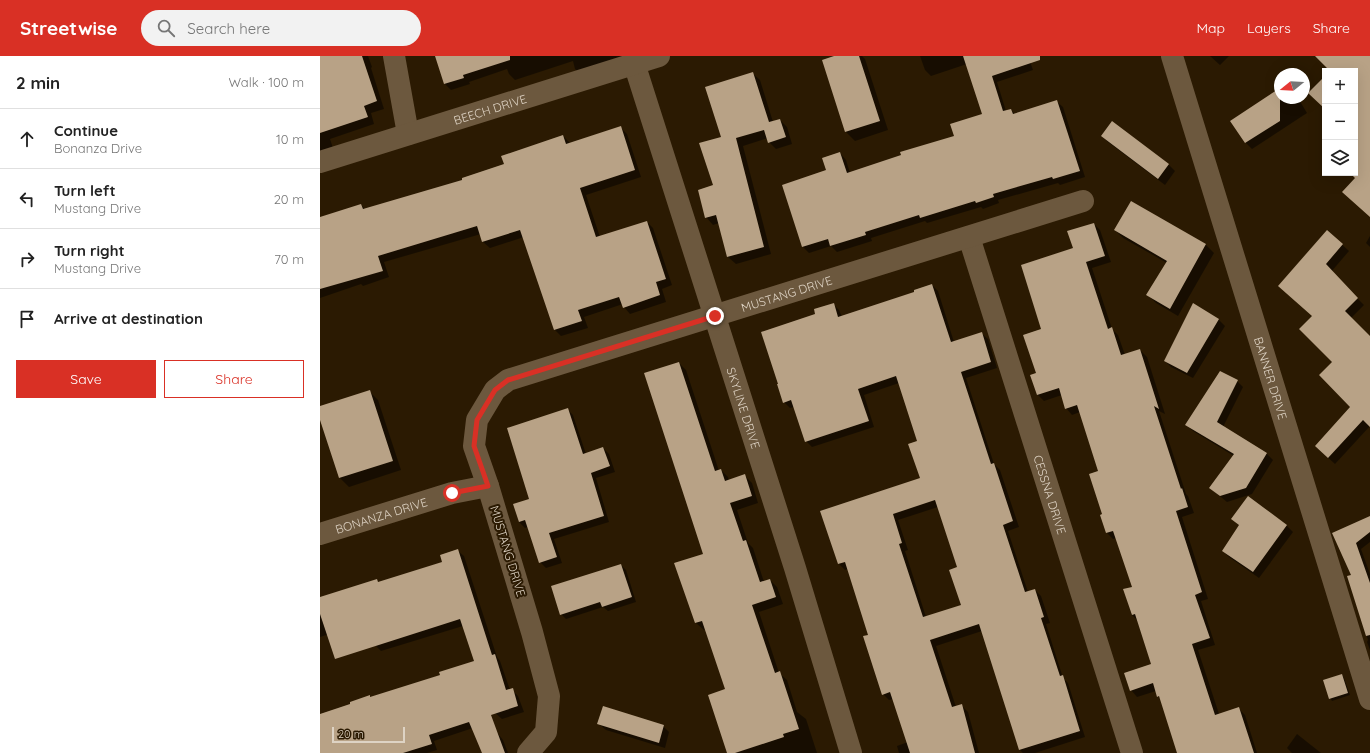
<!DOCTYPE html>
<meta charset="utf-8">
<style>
:root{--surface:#fff;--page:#f2f2f2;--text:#222;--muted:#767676;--line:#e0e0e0;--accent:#d93025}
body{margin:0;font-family:Quicksand,sans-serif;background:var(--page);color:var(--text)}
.controls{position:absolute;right:12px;top:12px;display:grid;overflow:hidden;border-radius:0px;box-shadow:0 4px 16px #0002}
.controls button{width:36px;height:36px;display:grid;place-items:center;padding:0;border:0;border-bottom:1px solid var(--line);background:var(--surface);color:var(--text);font:20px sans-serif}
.compass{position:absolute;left:954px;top:12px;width:36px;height:36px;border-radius:50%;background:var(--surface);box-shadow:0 4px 16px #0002;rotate:252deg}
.scale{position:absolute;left:12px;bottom:10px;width:73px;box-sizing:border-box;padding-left:4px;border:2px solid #ded3c4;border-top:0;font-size:11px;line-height:14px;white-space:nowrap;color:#ded3c4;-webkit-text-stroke:3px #2b1a02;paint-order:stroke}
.stop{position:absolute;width:12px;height:12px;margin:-9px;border:3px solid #d93025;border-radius:50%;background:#fff}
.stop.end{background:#d93025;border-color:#fff;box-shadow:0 1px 4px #0008}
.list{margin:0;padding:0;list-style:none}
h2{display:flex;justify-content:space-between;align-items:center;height:52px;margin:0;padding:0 16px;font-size:17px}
h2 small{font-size:13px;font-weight:400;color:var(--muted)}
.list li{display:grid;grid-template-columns:26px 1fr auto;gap:12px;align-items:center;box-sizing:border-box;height:60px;padding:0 16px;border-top:1px solid var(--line)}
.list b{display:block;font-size:15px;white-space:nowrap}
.list p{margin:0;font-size:13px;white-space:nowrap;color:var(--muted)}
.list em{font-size:13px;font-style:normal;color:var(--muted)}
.actions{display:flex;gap:8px;padding:12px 16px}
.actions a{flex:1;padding:9px 0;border:1px solid var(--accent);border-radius:0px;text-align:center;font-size:14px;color:var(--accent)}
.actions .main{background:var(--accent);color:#fff}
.icon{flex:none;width:22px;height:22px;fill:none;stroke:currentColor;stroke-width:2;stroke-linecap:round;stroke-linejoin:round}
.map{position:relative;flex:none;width:1050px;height:697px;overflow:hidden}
header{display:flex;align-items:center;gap:24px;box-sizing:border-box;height:56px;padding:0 20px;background:var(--accent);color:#fff}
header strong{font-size:19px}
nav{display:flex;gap:22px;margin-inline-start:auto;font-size:14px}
.search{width:280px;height:36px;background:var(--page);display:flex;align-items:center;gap:10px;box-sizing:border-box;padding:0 14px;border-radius:22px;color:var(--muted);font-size:15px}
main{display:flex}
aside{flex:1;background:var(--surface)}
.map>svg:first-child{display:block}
</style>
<header>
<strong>Streetwise</strong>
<div class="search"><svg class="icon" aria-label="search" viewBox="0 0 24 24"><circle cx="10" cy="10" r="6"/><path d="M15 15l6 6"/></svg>Search here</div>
<nav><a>Map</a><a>Layers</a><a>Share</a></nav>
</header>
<main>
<aside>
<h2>2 min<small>Walk · 100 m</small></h2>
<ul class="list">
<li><svg class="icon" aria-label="ahead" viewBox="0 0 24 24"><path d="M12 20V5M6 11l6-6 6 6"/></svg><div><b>Continue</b><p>Bonanza Drive</p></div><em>10 m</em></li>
<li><svg class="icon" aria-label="left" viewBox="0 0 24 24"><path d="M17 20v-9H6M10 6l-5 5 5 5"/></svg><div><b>Turn left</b><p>Mustang Drive</p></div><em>20 m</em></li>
<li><svg class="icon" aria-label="right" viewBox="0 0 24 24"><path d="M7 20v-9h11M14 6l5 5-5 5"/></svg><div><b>Turn right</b><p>Mustang Drive</p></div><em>70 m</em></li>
<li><svg class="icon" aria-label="arrive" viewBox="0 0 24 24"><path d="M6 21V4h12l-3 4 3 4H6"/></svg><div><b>Arrive at destination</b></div></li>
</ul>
<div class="actions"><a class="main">Save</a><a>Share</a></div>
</aside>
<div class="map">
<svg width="1050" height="697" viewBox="0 0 1050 697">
<rect width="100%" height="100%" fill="#2b1a02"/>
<path fill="#0007" fill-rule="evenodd" d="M0 0H48L52 11 51 12 64 53 51 57 54 68 10 83 15 98 0 104Z
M116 0H322L262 19 255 13 253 5 195 24 189 18 187 13 149 26 150 28 131 34 125 28Z
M517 0H542L545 3 568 74 535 85 526 76 503 5Z
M600 0H708L713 14 677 26 686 55 691 54 695 58 736 45 743 51 765 121 740 129 738 127 678 144 679 147 663 153 661 151 607 167 605 165 551 182 552 185 517 196 511 190 489 197 483 191 507 115 520 97 526 104 530 117 635 80 663 58 647 8 611 20 605 14Z
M890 0H909L900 9Z
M432 17 440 24 453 66 460 64 467 71 472 88 456 93 449 86 448 82 423 90 451 198 416 208 408 201 399 167 393 169 386 161 394 130 402 81Z
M960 33V42H978L987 57 932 93 926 87 911 65Z
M792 67 849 109 855 115 845 129 788 86 782 80Z
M300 71 307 78 321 121 266 139 280 181 327 166 333 172 352 229 342 233 346 246 310 258 304 251 303 248 264 261 268 272 241 280 235 274 204 181 170 192 163 186 161 178 64 206 69 221 43 230 41 228 0 242V164L41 149 46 154 143 124 185 109 243 80 250 87Z
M811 146 886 189 894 197 858 260 836 247 828 239 847 207 803 182 795 174Z
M774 168 780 174 791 206 772 212 792 273 798 279 805 299 820 294 827 301 845 358 839 355 866 438 868 440 874 457 862 461 888 543 881 545 895 589 878 594 899 658 918 652 925 659 937 697H858L841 643 838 640 836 635 817 641 811 634 832 609 817 564 812 559 804 534 813 531 797 482 793 483 787 477 781 460 783 459 779 415 760 356 752 359 746 352 742 339 724 345 717 338V318L722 274 754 193Z
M1007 175 1029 195 1011 216 1044 249 1031 262 1050 281V370L1015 408 1003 397 1032 351 993 260Z
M1050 180V191L1046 187Z
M612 229 618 235 634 286 661 277 668 283 677 312 646 322 674 408 680 414 699 471 688 475 708 536 715 534 721 540 730 567 726 568 743 622 748 627 765 681 715 697H703L700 694 662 575 616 590 636 651 642 650 648 656 659 697H579L577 690 588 686 574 643 569 644 563 638 550 579 528 513 525 514 519 508 501 455 601 423 598 386 579 327 544 339 554 371 492 391 486 385 474 351 470 352 464 346 496 259 513 248 519 254 522 261 596 237ZM618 451 638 512 642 549 606 561 585 495 588 494 578 464Z
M873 249 899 264 905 270 873 322 851 311 845 305Z
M359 307 366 314 399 415 401 414 408 421 409 425 425 420 432 427 438 447 417 454 428 487 433 492 444 526 450 524 457 531 463 548 439 556 459 617 467 624 477 656 486 663 497 697H408L406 634 386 573 384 574 376 567 356 508 384 499Z
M917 325 923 331 903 371 947 398 953 404 932 438 907 446 890 432 914 400 873 375 867 369Z
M49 335 58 344 81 414 29 431 20 422 0 361V351Z
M247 353 253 359 266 398 283 392 289 398 295 416 276 422 289 466 234 483 242 507 226 512 220 506 208 471 205 472 199 466 211 444Z
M928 442 967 470 973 476 939 522 909 501 903 495 920 470 912 463Z
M1050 461V486L1041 493 1050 518V594L1047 586 1048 584 1028 521 1032 520 1013 478Z
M138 495 144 500 177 601 180 605 190 634H192L198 640 204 656 182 663 173 655 166 663 183 684 188 697H163L153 672 114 685 117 694 107 697H0V659L121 619 155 605 143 570 61 595 55 589 46 566 0 581V542L56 524 59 527 123 506Z
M301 509 306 514 316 546 288 555 283 551 246 563 241 558Z
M1022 619 1024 622 1030 639 1012 645 1010 642Z
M280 669 343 670 349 676 345 692 286 674Z
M977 678 1001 697H972L967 692Z"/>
<path fill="#b8a286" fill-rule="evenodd" d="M0 0H42L57 45 44 50 48 61 0 77Z
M115 0H190V4L143 19 144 22 124 28Z
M514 0H539L560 65 525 76 502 4Z
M643 0H720V4L672 20 683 55 691 53 693 58 737 44 760 115 733 123 732 121 673 138 674 141 656 147 655 145 600 162 599 159 545 176 546 179 510 190 508 183 482 191 462 129 506 114 502 102 520 96 527 117 581 99 580 96 634 80 630 68 662 58Z
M995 0H1050V161L1022 136 1035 122 1030 117H1035V15H1010Z
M433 16 449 66 460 63 466 81 448 87 444 74 416 82 444 191 407 201 396 159 385 162 378 134 393 129 379 87 401 81 385 31Z
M1005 20V53L988 37Z
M960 32V65L925 87 910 65Z
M792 65 849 108 838 123 781 80Z
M301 70 315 114 260 132 276 181 327 165 346 223 336 226 340 239 303 252 299 241 258 254 262 265 234 274 200 174 162 186 157 170 58 200 63 215 0 233V161L41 148 43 153 142 124V122L184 108 181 100 243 79 246 88Z
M811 145 886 188 850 253 826 239 847 205 794 174Z
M774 167 785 200 766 206 788 273 792 271 801 299 820 293 839 353 834 350 861 433 862 432 868 451 856 455 882 536 875 539 890 582 872 588 895 659 919 651 934 697H857L839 640 837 641 833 627 810 635 804 617 831 608 815 558 812 559 803 533 812 531 793 475 786 477 780 459 782 458 769 418 778 415 757 349 745 353 739 332 717 339 710 319 716 317 703 279 721 273 701 209 753 192 747 175Z
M1007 174 1023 188 1006 208 1038 242 1025 255 1050 280V371L1043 364 1008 402 995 390 1030 351 999 319 1012 306 979 273 992 260 958 230Z
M612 228 631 286 662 276 671 306 641 316 671 408 674 407 693 465 683 469 705 536 715 533 724 561 721 562 740 620 743 619 760 675 699 694 659 568 610 584 632 651 642 648 655 697H590L570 636 562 639 543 580 548 579 525 506 518 508 500 455 600 422 588 388 597 385 576 320 538 333 549 365 485 386 471 344 463 347 457 328H458L441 276 495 258 494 253 514 247 518 261 594 236V234ZM615 444 637 511 629 514 641 549 603 561 579 488 582 487 573 458Z
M873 247 899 263 867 317 844 305Z
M359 306 395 415 401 413 405 425 425 418 432 440 410 447 423 485 426 484 440 526 450 523 456 541 432 549 455 617 460 615 479 673 463 678 464 681 415 697H407L388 639 405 633 382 565 375 567 354 507 383 498 324 317Z
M900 315 918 324 897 366 947 397 926 432 900 440 889 432 914 398 865 369Z
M50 334 73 405 19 422 0 364V350Z
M248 352 263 398 283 391 290 410 271 417 284 460 229 477 237 501 219 507 205 464 199 466 193 448 209 443 187 372Z
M928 440 967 469 933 516 902 495 919 469 911 463Z
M1050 460V476L1036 487 1050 527V579L1046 580 1027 520 1031 519 1012 477Z
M138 493 172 599 175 598 186 634 193 632 198 650 171 659 185 697H162L149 666 109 679 112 688 83 697H0V658L30 648V646L50 639V641L120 619 119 616 154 605 140 563 15 603 0 558V541L57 523 58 526 122 506 120 499Z
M301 508 312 541 282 551 280 546 240 559 231 530Z
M1022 618 1028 637 1009 643 1003 624Z
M283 650 344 669 339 687 277 668Z"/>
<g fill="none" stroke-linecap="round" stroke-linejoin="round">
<g stroke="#6c583e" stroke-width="22">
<path d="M74 0 88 78"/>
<path id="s1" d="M852 0 1050 643"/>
<path id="s2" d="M314 7 475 512 531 697"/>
<path id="s3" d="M0 106 339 0"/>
<path id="s4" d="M649 181 812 697"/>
<path id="s5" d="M0 478 132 437 168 430"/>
<path id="s6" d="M208 697 226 676 229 640 212 576 168 430 154 390 157 364 175 334 188 324 763 145"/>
</g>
</g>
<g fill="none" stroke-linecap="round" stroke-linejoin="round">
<path stroke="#d93025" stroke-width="5" d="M132 437 168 430 154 390 157 364 175 334 188 324 395 260"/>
</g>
<g text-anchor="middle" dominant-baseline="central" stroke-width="4" stroke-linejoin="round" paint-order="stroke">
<g font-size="12" fill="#ded3c4" stroke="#2b1a02">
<text stroke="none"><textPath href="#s3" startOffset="178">BEECH DRIVE</textPath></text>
<text stroke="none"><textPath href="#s6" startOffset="694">MUSTANG DRIVE</textPath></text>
<text stroke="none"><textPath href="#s1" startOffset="337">BANNER DRIVE</textPath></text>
<text stroke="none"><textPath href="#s2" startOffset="362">SKYLINE DRIVE</textPath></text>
<text stroke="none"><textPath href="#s4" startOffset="270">CESSNA DRIVE</textPath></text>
<text stroke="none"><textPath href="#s5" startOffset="64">BONANZA DRIVE</textPath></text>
<text transform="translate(188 495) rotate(73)">MUSTANG DRIVE</text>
</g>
</g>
</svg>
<div class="controls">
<button>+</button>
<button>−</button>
<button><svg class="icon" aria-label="layers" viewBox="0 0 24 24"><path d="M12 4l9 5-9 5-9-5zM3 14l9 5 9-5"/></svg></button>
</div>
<svg class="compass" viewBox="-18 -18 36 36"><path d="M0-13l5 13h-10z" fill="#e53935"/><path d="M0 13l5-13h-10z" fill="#767676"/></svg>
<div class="scale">20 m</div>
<div class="stop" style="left:132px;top:437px"></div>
<div class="stop end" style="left:395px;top:260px"></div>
</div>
</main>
